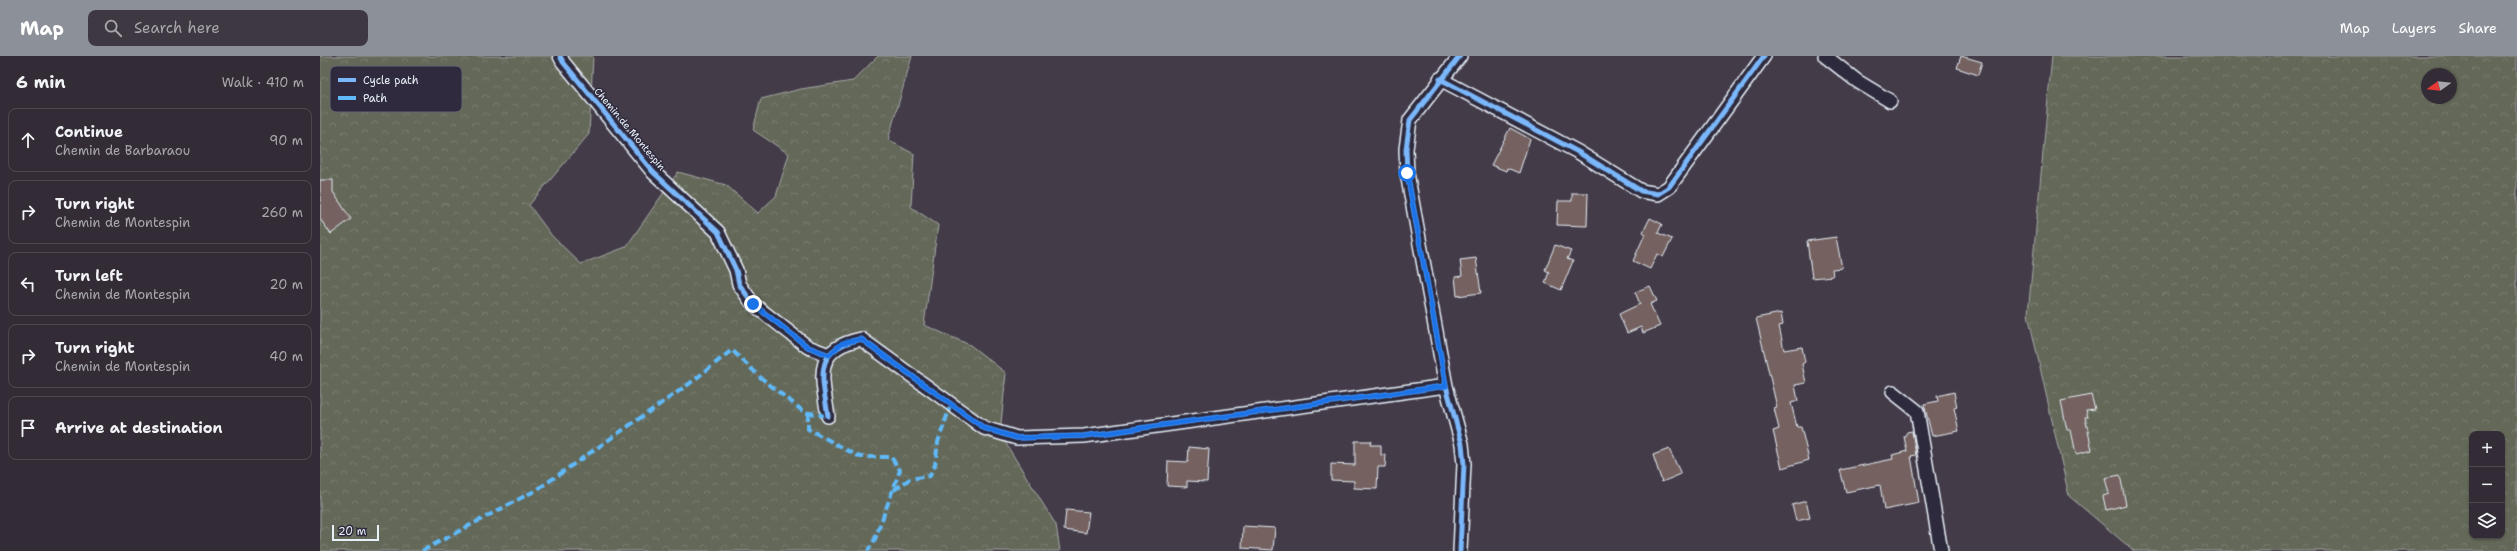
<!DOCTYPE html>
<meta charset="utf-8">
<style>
:root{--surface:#332c36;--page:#3e3842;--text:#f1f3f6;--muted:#a9a7ad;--line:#4e4851;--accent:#8c9099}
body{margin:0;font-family:"Shantell Sans",sans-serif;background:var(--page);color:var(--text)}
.controls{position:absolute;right:12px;bottom:12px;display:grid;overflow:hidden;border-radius:8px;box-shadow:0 1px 3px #0004}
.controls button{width:36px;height:36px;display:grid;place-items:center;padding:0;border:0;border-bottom:1px solid var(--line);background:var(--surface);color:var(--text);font:20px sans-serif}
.compass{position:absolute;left:2101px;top:12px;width:36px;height:36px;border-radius:50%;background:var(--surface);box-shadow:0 1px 3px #0004;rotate:255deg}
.scale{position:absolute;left:12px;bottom:10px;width:47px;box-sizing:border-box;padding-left:4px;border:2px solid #e8f1f8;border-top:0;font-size:11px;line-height:14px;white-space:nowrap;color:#e8f1f8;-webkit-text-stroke:3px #2f2a3d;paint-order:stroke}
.stop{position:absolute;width:12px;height:12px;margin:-9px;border:3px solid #1a73e8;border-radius:50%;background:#fff}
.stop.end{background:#1a73e8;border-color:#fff;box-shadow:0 1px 4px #0008}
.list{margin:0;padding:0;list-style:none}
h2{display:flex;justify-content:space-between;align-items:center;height:52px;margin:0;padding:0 16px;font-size:17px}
h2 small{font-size:13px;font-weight:400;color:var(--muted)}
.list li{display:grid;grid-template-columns:26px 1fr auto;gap:12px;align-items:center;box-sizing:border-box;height:64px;margin:0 8px 8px;padding:0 8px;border:1px solid var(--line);border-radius:8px}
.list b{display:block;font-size:15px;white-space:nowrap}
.list p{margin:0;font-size:13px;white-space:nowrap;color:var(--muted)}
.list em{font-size:13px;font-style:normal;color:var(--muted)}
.icon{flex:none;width:22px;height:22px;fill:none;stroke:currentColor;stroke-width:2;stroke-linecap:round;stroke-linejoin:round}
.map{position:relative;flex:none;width:2197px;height:495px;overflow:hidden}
header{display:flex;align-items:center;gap:24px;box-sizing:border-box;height:56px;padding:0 20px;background:var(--accent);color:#fff}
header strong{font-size:19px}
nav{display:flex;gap:22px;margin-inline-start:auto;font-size:14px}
.search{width:280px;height:36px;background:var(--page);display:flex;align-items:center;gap:10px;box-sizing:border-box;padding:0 14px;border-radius:8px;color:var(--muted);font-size:15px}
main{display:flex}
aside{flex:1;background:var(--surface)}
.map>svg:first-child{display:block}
</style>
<header>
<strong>Map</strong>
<div class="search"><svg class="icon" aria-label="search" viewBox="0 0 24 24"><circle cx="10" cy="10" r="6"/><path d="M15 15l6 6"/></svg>Search here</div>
<nav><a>Map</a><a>Layers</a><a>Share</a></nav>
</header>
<main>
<aside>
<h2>6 min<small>Walk · 410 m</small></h2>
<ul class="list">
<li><svg class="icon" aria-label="ahead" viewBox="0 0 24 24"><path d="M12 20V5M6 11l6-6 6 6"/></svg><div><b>Continue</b><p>Chemin de Barbaraou</p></div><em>90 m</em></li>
<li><svg class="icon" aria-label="right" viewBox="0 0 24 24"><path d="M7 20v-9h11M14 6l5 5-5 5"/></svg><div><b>Turn right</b><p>Chemin de Montespin</p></div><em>260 m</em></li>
<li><svg class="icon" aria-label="left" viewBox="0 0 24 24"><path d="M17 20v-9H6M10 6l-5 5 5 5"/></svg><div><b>Turn left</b><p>Chemin de Montespin</p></div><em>20 m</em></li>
<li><svg class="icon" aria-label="right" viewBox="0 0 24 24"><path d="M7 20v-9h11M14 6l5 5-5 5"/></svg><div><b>Turn right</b><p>Chemin de Montespin</p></div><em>40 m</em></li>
<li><svg class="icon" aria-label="arrive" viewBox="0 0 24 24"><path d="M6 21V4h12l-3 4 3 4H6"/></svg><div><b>Arrive at destination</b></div></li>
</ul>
</aside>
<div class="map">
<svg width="2197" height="495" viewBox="0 0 2197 495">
<defs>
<pattern id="forest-crowns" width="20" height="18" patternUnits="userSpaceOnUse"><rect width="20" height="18" fill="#636759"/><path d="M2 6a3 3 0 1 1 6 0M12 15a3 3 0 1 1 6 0" fill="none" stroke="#797d72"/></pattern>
</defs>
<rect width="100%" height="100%" fill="#443b48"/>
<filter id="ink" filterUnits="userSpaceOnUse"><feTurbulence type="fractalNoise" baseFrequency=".025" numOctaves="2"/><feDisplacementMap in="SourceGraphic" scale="8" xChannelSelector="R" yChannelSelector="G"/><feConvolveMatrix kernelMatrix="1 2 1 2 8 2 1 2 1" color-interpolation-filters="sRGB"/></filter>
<g filter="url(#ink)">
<path fill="url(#forest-crowns)" stroke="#a6aca8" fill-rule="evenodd" d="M0 0H273L269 78 209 149 232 180 261 208 306 191 358 116 406 129 438 157 456 140 469 98 433 74 441 43 481 33 533 25 558 0H592L568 84 594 98 591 151 618 169 604 269 650 289 686 317 680 378 736 469 740 495H0Z
M1732 0H2197V495H1814L1749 440 1708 258ZM2107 18H2131V42H2107ZM2152 378H2182V480H2152Z"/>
<path fill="#756261" stroke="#e8f1f8" d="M1641 0 1662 6 1658 19 1637 12Z
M1190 72 1210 83 1199 117 1187 112 1186 115 1171 109Z
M0 124H13V136L31 163 11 178 0 163Z
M1252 137H1268L1267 170 1237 169 1238 145H1252Z
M1330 162 1342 168 1338 177 1352 183 1343 201 1337 198 1330 213 1313 205 1325 178 1323 176Z
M1516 181 1522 212 1512 213 1513 220 1492 222 1487 185Z
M1235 189 1251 195 1247 203 1253 205 1241 234 1225 227 1229 216 1225 214Z
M1156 202 1161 237 1137 240 1135 221 1142 220 1140 204Z
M1330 230 1337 245 1330 248 1340 270 1323 277 1321 271 1307 277 1299 258 1320 248 1315 236Z
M1461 257 1463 269 1459 270 1464 294 1482 291 1485 306 1482 308 1486 327 1475 329 1478 345 1471 347 1477 371H1481L1489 404 1462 412 1453 375 1459 373 1454 352 1457 351 1436 262Z
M1634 336 1637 351 1634 352 1639 375 1612 380 1604 348 1618 345 1617 340Z
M1771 339 1775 353 1766 354 1768 361H1765L1772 394 1756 398 1751 374H1747L1741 345Z
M1592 375 1596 399 1591 400 1599 447 1564 454 1560 429 1526 436 1520 414 1573 403 1572 399 1587 395 1584 381 1587 376Z
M1035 385H1051L1050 389H1061V399H1066L1065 411H1058L1057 433 1034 432V425L1011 424V408L1035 409Z
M869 391 889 393 887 426 867 425V431L847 430 848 405 868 406Z
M1349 393 1361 418 1342 426 1333 399Z
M1800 419 1806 449 1786 454 1783 440 1789 438 1785 422Z
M1486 445 1490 462 1476 465 1472 449Z
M746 454 769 456 766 477 744 474Z
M923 470 955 472 953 494 922 492Z"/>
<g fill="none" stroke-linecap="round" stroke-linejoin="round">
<defs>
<path id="minor" d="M240 0 243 6 333 116 398 176 416 214 419 228 433 248 488 291 509 299
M1140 0 1090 64 1086 93 1087 117 1126 330 1142 388 1144 408 1140 495
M1505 0 1537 25 1570 45
M1120 23 1258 96 1321 135 1338 138 1349 131 1444 0
M1573 336 1597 355 1621 495
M508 360C502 321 492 293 541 283L664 372 697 382 764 380 1126 330"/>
</defs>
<use href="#minor" stroke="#e8f1f8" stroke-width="16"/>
<use href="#minor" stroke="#2f2a3d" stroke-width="13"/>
<path stroke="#60bafa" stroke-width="4" stroke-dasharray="8 4" stroke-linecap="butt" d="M488 356V373L540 401H571L580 414 555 483 548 495
M574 434 590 423 610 420 615 409 618 386 631 348
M102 495 218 433 369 328 412 294 440 321 484 356 508 360"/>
<defs>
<path id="cycleway" d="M240 0 243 6 333 116 398 176 416 214 419 228 433 248 488 291 509 299
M1140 0 1090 64 1086 93 1087 117 1126 330 1142 388 1144 408 1140 495
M1120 23 1258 96 1321 135 1338 138 1349 131 1444 0
M508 360C502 321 492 293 541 283L664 372 697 382 764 380 1126 330"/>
</defs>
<use href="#cycleway" stroke="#2f2a3d" stroke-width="8"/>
<use href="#cycleway" stroke="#7ab7fb" stroke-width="5"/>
</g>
</g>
<g fill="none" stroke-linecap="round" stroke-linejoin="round" filter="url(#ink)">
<path stroke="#1a73e8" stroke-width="5" d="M433 248 488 291 509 299 522 287 541 283 664 372 697 382 764 380 1126 330 1087 117"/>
</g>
<g text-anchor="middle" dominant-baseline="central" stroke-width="3" stroke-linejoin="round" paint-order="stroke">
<g font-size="10" fill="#e8f1f8" stroke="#2f2a3d">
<text transform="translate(310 73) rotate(50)">Chemin de Montespin</text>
</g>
</g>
<rect x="10" y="10" width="132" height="46" rx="6" fill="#2f2a3d" stroke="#666675" stroke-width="1"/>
<rect x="18" y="22" width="18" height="4" fill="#7ab7fb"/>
<rect x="18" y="40" width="18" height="4" fill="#60bafa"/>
<g font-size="11" fill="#e8f1f8">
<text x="43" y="28">Cycle path</text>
<text x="43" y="46">Path</text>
</g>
</svg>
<div class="controls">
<button>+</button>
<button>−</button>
<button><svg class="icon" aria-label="layers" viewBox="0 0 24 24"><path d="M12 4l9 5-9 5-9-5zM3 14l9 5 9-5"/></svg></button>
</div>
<svg class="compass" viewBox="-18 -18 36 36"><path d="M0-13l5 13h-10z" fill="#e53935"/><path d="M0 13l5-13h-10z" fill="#a9a7ad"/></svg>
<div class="scale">20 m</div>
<div class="stop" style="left:1087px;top:117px"></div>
<div class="stop end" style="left:433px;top:248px"></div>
</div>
</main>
